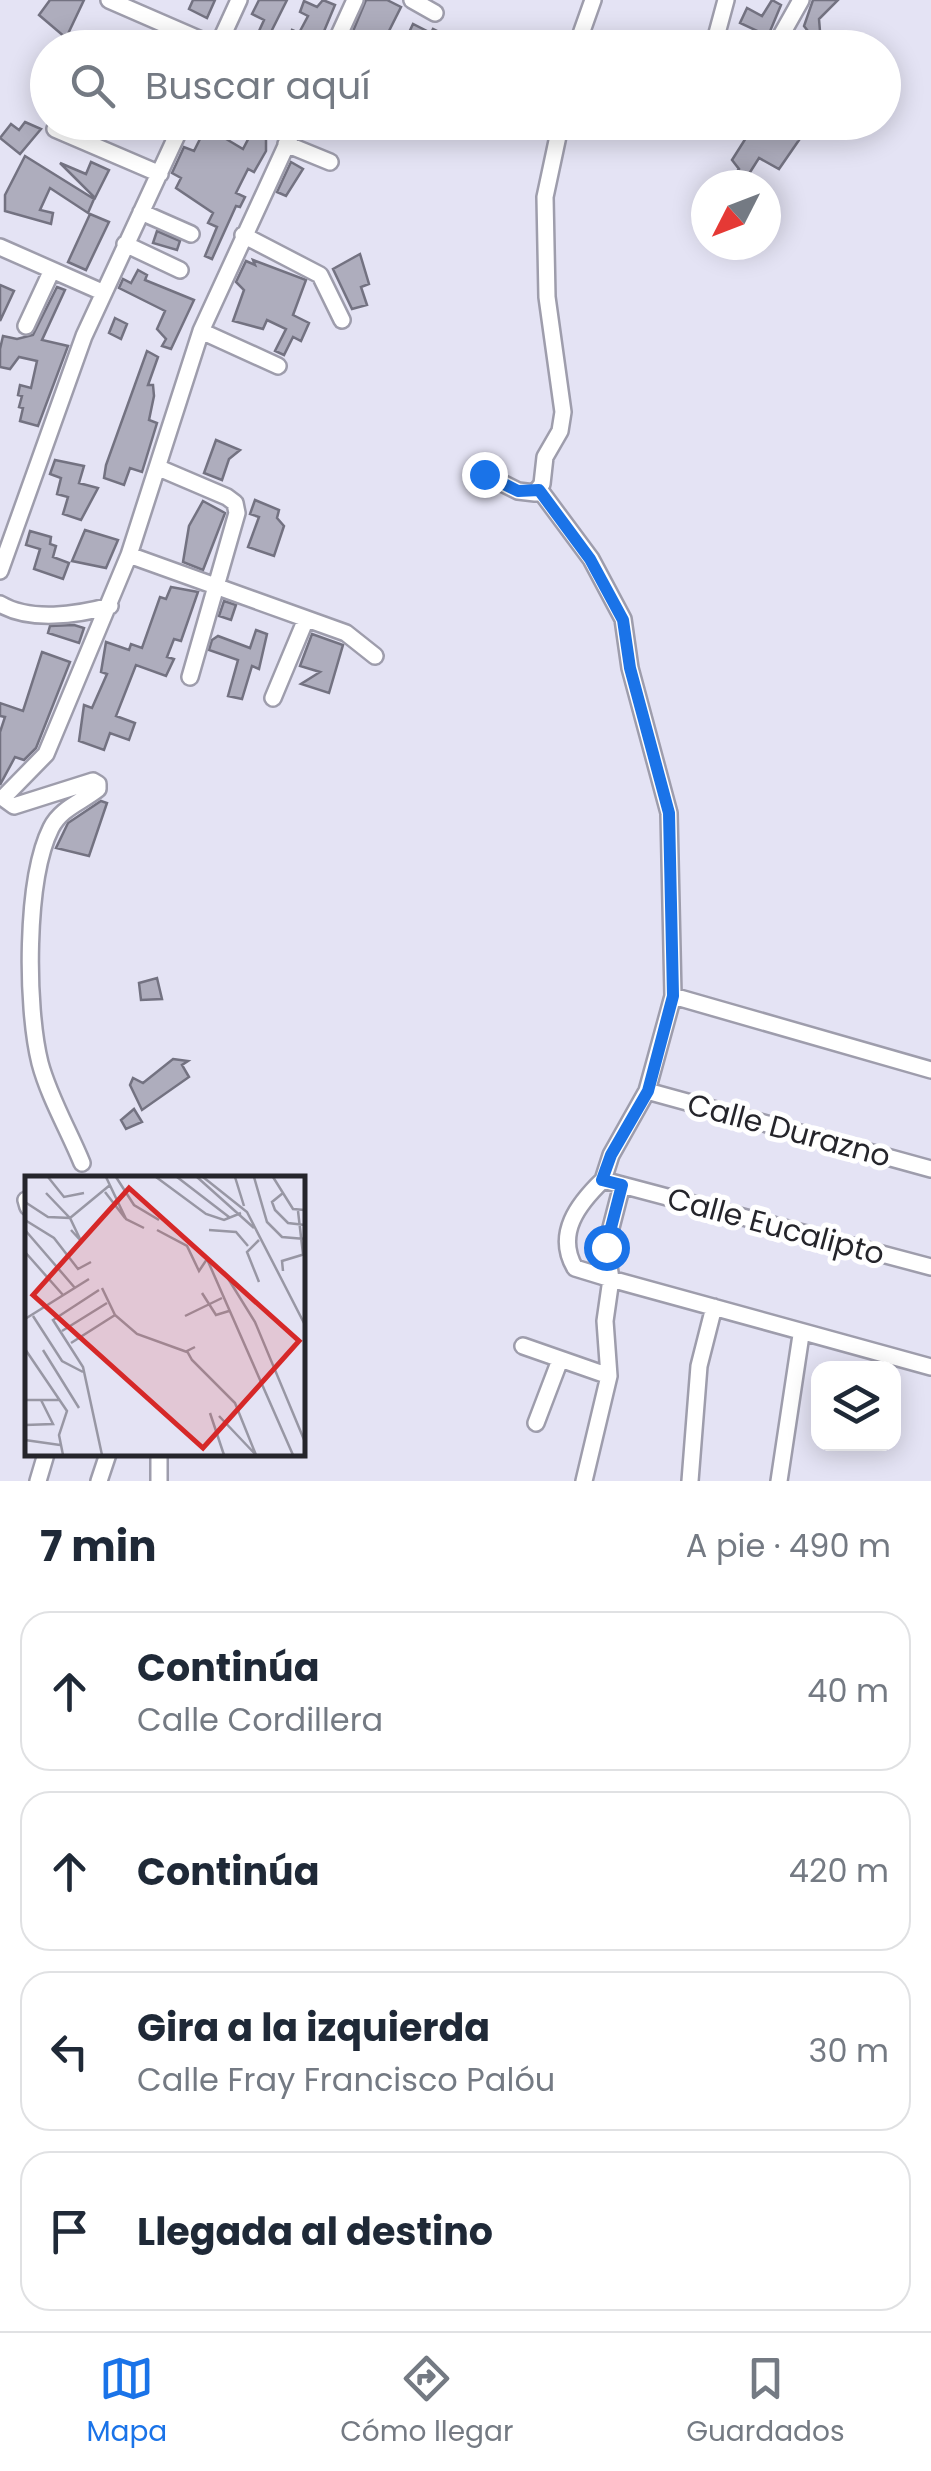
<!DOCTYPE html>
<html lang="es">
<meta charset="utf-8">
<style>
:root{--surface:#fff;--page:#f6f6f7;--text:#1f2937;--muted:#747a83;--line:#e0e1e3;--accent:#1a73e8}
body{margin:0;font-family:Poppins,sans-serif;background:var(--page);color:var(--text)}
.controls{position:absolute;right:30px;bottom:30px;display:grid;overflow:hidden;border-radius:20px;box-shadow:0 5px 25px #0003}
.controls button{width:90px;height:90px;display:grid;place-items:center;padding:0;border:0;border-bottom:2px solid var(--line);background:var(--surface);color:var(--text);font:50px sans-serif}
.compass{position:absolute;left:691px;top:170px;width:90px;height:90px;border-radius:50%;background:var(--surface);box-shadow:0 5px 25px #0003;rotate:228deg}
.stop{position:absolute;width:30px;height:30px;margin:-22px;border:8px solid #1a73e8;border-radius:50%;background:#fff}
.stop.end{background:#1a73e8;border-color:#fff;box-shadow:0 2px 10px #0008}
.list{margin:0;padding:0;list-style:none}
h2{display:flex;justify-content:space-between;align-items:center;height:130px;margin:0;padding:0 40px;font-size:42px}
h2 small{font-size:32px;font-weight:400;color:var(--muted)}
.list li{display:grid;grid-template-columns:65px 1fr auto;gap:30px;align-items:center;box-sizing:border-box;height:160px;margin:0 20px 20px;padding:0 20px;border:2px solid var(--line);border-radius:30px}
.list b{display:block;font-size:38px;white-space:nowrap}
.list p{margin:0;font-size:32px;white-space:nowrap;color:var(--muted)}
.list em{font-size:32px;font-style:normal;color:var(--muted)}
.icon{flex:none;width:55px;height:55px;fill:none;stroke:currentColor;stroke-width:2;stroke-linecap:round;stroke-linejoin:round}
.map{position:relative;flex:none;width:931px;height:1481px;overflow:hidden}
.search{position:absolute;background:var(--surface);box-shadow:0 5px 25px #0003;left:30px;right:30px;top:30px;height:110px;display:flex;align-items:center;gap:25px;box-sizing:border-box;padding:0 35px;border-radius:55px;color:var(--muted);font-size:38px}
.sheet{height:850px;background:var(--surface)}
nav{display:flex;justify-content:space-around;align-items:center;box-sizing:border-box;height:140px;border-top:2px solid var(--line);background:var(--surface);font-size:28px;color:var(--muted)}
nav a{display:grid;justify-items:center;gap:5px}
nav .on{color:var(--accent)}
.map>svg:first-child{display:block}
</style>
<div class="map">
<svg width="931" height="1481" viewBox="0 0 931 1481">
<rect width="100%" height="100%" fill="#e4e3f4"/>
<path fill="#aeadbd" stroke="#737281" stroke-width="2.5" d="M50 0H84L66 38 39 15Z
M193 0H215L207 18 189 9Z
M259 0H287L270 34 288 41 292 30 299 33 308 16 300 12 304 1 317 7 323 0 335 5 317 48H266L254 42 264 20 252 14Z
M366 0H387L401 7 387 35 404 43 413 24 431 33 433 29 443 34 440 48H346Z
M772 0 781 5 768 36 740 23 747 8 762 16Z
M813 0H838L819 19 820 31 834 48H821L804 26Z
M25 122 41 129 20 154 0 138 11 124 19 130Z
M257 122H266V151L254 172 248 169 236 193 245 197 240 207 236 206 212 259 205 256 217 227 208 223 213 213 176 188 181 178 172 173 184 147 194 151 206 127 243 149Z
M756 122H787L783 130 799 140 779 169 759 158 742 185H724L739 169 732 160Z
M25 156 94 199 88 213 50 188 40 210 53 213 51 224 5 211V195Z
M91 162 109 170 95 198 60 163 86 174Z
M291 162 303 169 286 196 277 192Z
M90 214 109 222 86 270 68 262Z
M157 231 180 241 177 250 153 243Z
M360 254 369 284 361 287 367 305 352 309 333 269Z
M253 260 306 280 293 315 309 323 301 341 293 337 284 355 275 351 286 329 267 320 263 329 233 321 244 290 236 282 246 261 255 265Z
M138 270 147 275 145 280 194 300 171 349 162 346 166 339 157 329 165 311 119 288 123 279 131 283Z
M0 285 14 291 0 321Z
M57 287 65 290 42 340 68 346 38 426 20 421 23 408 19 407 22 396 18 395 20 385 31 388 37 361 19 357 10 369 0 367V349L3 336 17 339 33 335Z
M115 318 127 324 121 339 109 333Z
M147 351 158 357 148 385H153L154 396 149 420 157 423 142 472 130 468 124 485 104 478 106 465Z
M216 440 240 450 229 459 222 480 204 473Z
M55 460 84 466 79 483 98 488 81 520 63 514 68 497 57 494 61 478 50 474Z
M255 500 279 510 277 518 284 526 274 556 248 547 259 517 250 514Z
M203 501 225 513 203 570 183 562 189 526Z
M85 530 118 540 106 568 72 561Z
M30 531 51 537 50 544 56 546 53 557 69 563 63 579 34 569 40 549 26 545Z
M171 587 198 592 181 641 174 639 167 657 174 659 166 676 136 665 116 716 135 723 129 740 110 733 104 750 79 741 84 705 92 708 107 674 101 672 106 642 129 650 131 644 142 648 160 597 166 599Z
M224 601 236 605 231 620 219 616Z
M74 625 84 628 79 643 48 633 50 626Z
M256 630 267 634 259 669 252 666 242 699 228 696 238 660 209 650 212 640 218 636 250 648Z
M312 634 343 645 329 693 301 684 320 672 300 666Z
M42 652 70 662 36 748 24 760 15 757 0 785V732L5 717 0 716V703L23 711Z
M101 801 107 803 89 856 56 848 68 823Z
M157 978 162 999 141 1000 139 983Z
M173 1059 188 1061 182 1065 189 1077 142 1110 130 1085 133 1078 143 1083Z
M134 1109 142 1122 126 1129 121 1120Z"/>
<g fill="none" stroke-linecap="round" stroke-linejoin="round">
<defs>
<path id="minor" d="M109 0 217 47
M412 0 435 13
M217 48 239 0
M333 48 355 0
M576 48 593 0
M713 48 726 0
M774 48 801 0
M55 129 160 174
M286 144 330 162
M141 212 191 234
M243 235 320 275 342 320
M125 244 180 270
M0 247 102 292
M26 326 52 270
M201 331 278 366
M159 468 227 497 235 503 237 513 190 677
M484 474 518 491 535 493 542 484 545 457 560 431 563 412 547 297 545 197 561 122
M539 489 591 559 623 619 630 668 669 813 673 996 647 1091 611 1155 603 1180
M129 555 346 633 375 656
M0 571 84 336 183 122
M0 604C30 622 77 615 110 606
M273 698 306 619
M673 996 931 1070
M647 1091 931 1169
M82 1163C69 1131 49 1097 40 1063 26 1007 25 880 51 828 61 808 82 802 98 789V784L93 781 14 806 3 798 46 754 129 555 201 331 297 122
M26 1200 28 1207
M931 1267 603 1180C578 1204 555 1234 575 1268L611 1279 931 1367
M523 1346 609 1376 584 1481
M609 1376 605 1321 611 1279 606 1247 622 1185
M536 1423 560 1360
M38 1481 46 1454
M99 1481 108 1454
M159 1481V1454
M690 1481 699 1366 714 1307
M779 1481 801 1335"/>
</defs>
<use href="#minor" stroke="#9e9dac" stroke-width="20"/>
<use href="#minor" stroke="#fff" stroke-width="15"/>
</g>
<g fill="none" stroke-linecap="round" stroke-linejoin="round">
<path stroke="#1a73e8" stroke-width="12" d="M484 474 518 491 539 490 590 559 623 620 630 668 669 813 673 996 648 1091 611 1155 602 1180 622 1185 606 1247"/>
</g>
<g text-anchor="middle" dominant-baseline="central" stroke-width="10" stroke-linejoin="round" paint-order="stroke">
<g font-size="30" fill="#25252b" stroke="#fff">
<text transform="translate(789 1130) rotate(15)">Calle Durazno</text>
<text transform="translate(776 1226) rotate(15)">Calle Eucalipto</text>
</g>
</g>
<g transform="translate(25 1176)">
<rect width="280" height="280" fill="#e4e3f4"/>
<path fill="none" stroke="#9897a4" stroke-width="2.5" d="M23 1 39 21 59 17M81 1 101 43 119 52M91 1 109 29 134 44M131 1 181 38 199 44 216 37M152 1 204 41M172 1 229 52M178 1 222 36 280 149M210 1 219 30M229 1 242 46 257 61 280 63M248 1 268 33 280 34M80 16 100 42M21 17 45 42 85 9M258 17 247 26 250 34 263 47 280 49M0 26 23 41 45 42 56 65 46 54M273 35 278 78M0 44 29 62 53 93 66 86M0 54 50 112M132 54 162 70 174 95 182 83 268 279M184 54 211 56 223 70M234 64 222 76 234 106M0 76 38 119M258 95 257 85 280 78M199 96 230 146 280 266M77 112 90 139 112 158 162 176M74 114 28 144 58 191 77 279M177 117 191 139 204 135M8 140 37 185 58 196M160 140 197 122M0 143 64 103M37 155 82 127M46 167 90 139M170 171 162 175 167 184 210 227 231 279M0 173 42 235 34 259 38 279M18 174 54 232M0 224H34M185 237 199 279M194 240 231 279M0 249 28 248 16 224M0 264 35 269"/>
<path fill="#d62828" fill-opacity="0.15" stroke="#d62828" stroke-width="5" d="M104 12 274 165 178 272 8 119Z"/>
<rect width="280" height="280" fill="none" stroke="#25252b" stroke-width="5"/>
</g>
</svg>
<div class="controls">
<button><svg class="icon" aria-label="layers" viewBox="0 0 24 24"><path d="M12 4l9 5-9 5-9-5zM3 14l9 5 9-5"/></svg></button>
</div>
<svg class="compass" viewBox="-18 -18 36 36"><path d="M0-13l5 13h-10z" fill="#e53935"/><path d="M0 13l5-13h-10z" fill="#747a83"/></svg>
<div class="stop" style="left:606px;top:1247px"></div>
<div class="stop end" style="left:484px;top:474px"></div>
<div class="search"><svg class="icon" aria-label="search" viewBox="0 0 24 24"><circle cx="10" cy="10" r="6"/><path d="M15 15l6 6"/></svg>Buscar aquí</div>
</div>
<section class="sheet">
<h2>7 min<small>A pie · 490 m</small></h2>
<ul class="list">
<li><svg class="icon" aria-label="ahead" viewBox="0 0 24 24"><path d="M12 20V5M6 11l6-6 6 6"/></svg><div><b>Continúa</b><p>Calle Cordillera</p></div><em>40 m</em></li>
<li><svg class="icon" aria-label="ahead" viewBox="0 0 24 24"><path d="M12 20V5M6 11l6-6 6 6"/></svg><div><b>Continúa</b></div><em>420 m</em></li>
<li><svg class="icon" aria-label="left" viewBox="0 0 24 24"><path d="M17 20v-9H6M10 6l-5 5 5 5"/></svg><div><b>Gira a la izquierda</b><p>Calle Fray Francisco Palóu</p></div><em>30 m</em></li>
<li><svg class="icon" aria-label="arrive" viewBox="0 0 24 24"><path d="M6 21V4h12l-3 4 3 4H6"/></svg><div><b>Llegada al destino</b></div></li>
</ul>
</section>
<nav>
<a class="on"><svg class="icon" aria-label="map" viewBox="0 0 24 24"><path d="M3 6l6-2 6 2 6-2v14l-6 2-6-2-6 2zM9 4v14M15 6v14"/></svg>Mapa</a>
<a><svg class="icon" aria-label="directions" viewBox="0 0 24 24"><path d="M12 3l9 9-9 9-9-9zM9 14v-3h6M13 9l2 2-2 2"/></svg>Cómo llegar</a>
<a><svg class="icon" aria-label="saved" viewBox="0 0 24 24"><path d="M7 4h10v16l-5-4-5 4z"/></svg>Guardados</a>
</nav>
